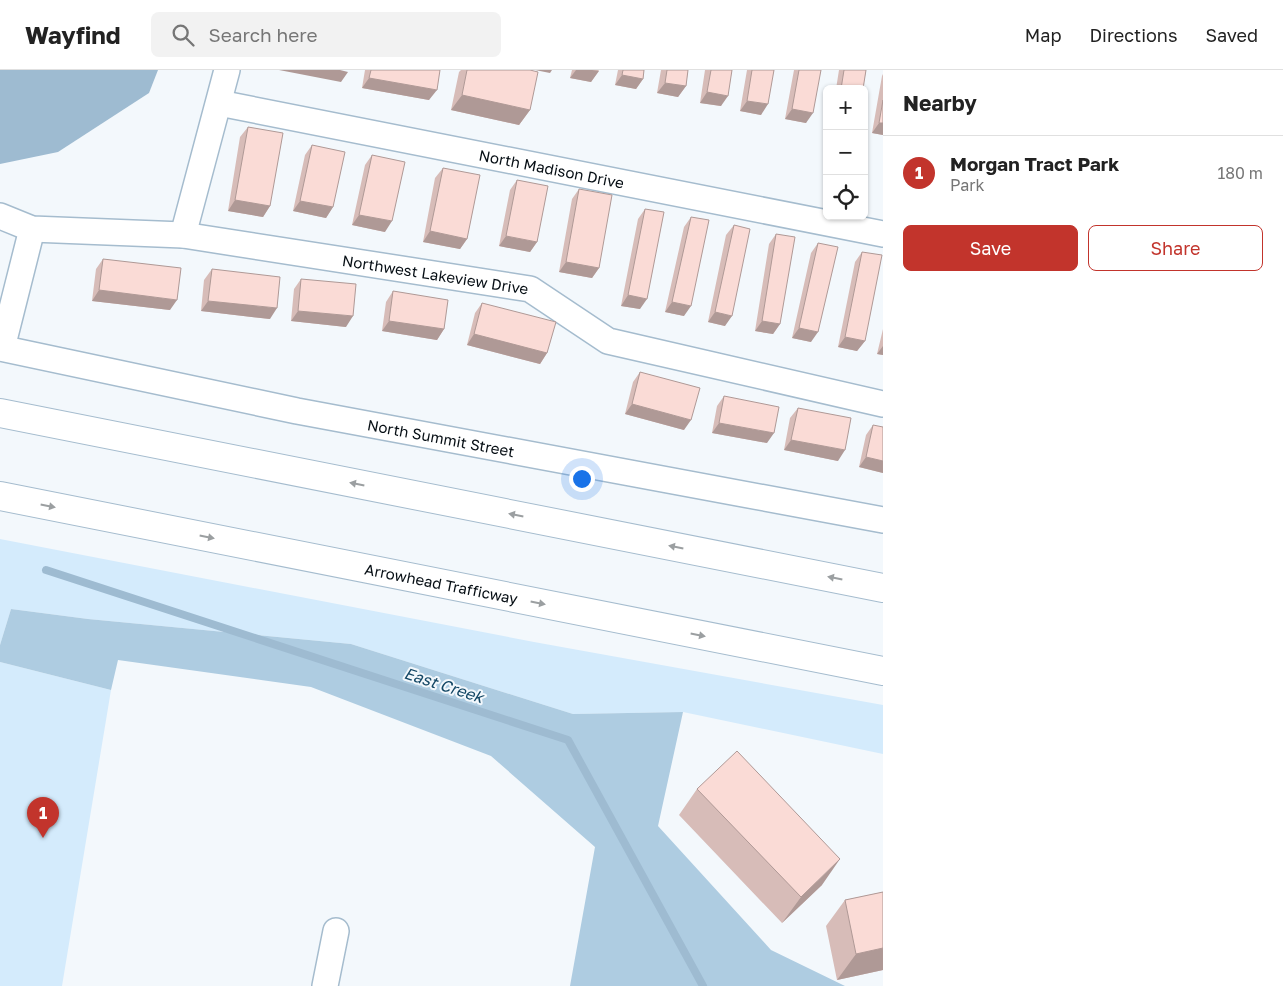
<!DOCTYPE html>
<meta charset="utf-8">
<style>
:root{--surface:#fff;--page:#f2f2f2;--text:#222;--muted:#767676;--line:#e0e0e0;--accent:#c2342c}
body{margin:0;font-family:"Golos Text",sans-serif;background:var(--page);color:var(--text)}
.controls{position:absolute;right:15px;top:15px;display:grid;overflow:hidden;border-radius:8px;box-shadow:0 1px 4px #0004}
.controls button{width:45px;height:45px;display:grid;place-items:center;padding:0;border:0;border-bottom:1px solid var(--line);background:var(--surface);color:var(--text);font:25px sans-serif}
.you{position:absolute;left:581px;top:408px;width:18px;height:18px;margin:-12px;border:4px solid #fff;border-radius:50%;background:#1a73e8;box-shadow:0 0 0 8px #1a73e833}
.badge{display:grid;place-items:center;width:32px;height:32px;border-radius:50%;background:var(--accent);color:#fff;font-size:16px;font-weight:700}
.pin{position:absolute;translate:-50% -41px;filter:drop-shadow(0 1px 2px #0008)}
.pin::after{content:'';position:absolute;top:26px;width:18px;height:15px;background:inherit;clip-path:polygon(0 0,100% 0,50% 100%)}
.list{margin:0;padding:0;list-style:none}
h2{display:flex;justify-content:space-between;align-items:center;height:65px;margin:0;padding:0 20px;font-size:21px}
h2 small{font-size:16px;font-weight:400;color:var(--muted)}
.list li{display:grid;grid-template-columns:32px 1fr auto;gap:15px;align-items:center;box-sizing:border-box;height:75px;padding:0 20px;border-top:1px solid var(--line)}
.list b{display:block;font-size:19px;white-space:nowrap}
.list p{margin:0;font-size:16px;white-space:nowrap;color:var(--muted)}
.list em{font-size:16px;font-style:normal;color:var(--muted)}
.actions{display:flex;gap:10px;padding:15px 20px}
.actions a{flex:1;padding:11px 0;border:1px solid var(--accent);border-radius:8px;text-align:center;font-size:18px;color:var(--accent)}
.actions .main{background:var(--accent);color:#fff}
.icon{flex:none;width:28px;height:28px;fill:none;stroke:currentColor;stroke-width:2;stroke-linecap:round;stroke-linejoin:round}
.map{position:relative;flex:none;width:883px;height:916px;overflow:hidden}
header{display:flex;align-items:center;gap:30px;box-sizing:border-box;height:70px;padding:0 25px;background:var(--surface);border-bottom:1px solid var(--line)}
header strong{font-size:24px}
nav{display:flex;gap:28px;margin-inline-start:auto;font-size:18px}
.search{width:350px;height:45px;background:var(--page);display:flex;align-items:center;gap:12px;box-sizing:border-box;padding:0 18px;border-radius:8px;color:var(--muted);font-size:19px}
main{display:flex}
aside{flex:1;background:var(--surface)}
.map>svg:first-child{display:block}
</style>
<header>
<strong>Wayfind</strong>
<div class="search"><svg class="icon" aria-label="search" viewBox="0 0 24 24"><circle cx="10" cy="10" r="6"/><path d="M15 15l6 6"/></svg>Search here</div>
<nav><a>Map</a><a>Directions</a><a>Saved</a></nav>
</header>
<main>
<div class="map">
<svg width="883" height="916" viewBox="0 0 883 916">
<rect width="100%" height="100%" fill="#f3f8fc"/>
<path fill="#d4ebfc" d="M0 469 534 572 883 635V684L683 642 573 644 351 574 88 549 11 539 0 575Z
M0 592 111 620 62 916H0Z"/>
<path fill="#aecce1" d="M11 539 88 549 351 574 573 644 683 642 658 756 771 880 845 916H570L595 777 491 686 311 617 118 590 111 620 0 592V575Z"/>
<path fill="#9ebbd1" d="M0 0H158L149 23 58 82 0 94Z"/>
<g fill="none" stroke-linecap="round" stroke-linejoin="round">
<path stroke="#9ebbd1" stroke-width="8" d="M46 500 568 670 703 916"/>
<defs>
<g id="street">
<path id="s1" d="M219 33 883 164"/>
<path id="s2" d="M0 146 32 159 183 165 530 219 608 271 883 334"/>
<path d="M183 165 227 0"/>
<path id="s3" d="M0 278 297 341 883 450"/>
<path d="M2 278 32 159"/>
<path d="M325 916 336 861"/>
</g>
<g id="highway">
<path d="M0 343 883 518"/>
<path id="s4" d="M0 426 883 601"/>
</g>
</defs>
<use href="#street" stroke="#a5bcce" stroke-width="28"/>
<use href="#highway" stroke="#a5bcce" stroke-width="30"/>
<use href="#street" stroke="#fff" stroke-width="25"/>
<use href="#highway" stroke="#fff" stroke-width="28"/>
</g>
<path fill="#d7bcb8" d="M365 0H440L429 30 362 18Z
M461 0H530V40L519 55 451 40 459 2Z
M572 0H599L591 12 570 8Z
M618 0H644L643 9 636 19 615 15Z
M661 0H688L686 16 678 27 657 23Z
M705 0H732L721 36 700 33Z
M747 0H774L761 45 740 41Z
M794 0H821L806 53 785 49Z
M839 0H866L863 19H836Z
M883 4V65L872 63 882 6Z
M248 57 270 136 263 147 228 141 240 67Z
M312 75 333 137 326 148 293 141 305 85Z
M372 85 385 162 352 155 365 95Z
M443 98 467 169 460 179 423 172 435 108Z
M517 110 537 172 530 182 499 176 510 120Z
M579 119 599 198 592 208 559 202 572 129Z
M645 139 640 239 621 236 638 149Z
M691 147 684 246 665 242 684 157Z
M734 155 725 256 708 252 726 165Z
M776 164 780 254 773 264 755 261 769 174Z
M818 173 811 272 792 268 811 183Z
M862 182 865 271 857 281 838 277 855 192Z
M103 189 170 240 92 231 96 199Z
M212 199 270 249 201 241 204 210Z
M301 209 346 257 291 251 294 219Z
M393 221 444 259 437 270 382 261 386 232Z
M482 233 547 283 540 294 467 275 475 243Z
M883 259V285L877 284Z
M640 302 684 360 625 344 633 312Z
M724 326 767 373 712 363 717 336Z
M798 338 838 391 784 380 790 348Z
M873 355 883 403 859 397 866 365Z
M697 719 822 815 782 853 679 745Z
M883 822V900L837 910 826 856 845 830Z"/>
<path fill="#af9996" d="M279 0H340L348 2 341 12Z
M535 0H552L550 3Z
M576 0H592L599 1 591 12 570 8Z
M622 5 643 9 636 19 615 15Z
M369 8 437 20 429 30 362 18Z
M665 13 686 16 678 27 657 23Z
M707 22 728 26 721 36 700 33Z
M462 25 530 40 519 55 451 40Z
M747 31 768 34 761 45 740 41Z
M792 39 813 43 806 53 785 49Z
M879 53H883V65L872 63Z
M235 130 270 136 263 147 228 141Z
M300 131 333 137 326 148 293 141Z
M359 145 392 151 385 162 352 155Z
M430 161 467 169 460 179 423 172Z
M506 166 537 172 530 182 499 176Z
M566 192 599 198 592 208 559 202Z
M99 220 177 230 170 240 92 231Z
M628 225 647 229 640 239 621 236Z
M208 231 277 238 270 249 201 241Z
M672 232 691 236 684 246 665 242Z
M298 241 353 246 346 257 291 251Z
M715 242 732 246 725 256 708 252Z
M389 251 444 259 437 270 382 261Z
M762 251 780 254 773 264 755 261Z
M799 258 818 262 811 272 792 268Z
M474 264 547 283 540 294 467 275Z
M845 267 865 271 857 281 838 277Z
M883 276V285L877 284Z
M632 334 691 350 684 360 625 344Z
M719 353 774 363 767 373 712 363Z
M791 370 845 380 838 391 784 380Z
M866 387 883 391V403L859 397Z
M840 789 822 815 782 853 801 827Z
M883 878V900L837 910 856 884Z"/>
<path fill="#fadbd6" stroke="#af9996" d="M371 0H440L437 20 369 8Z
M467 0H530L538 2 530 40 462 25Z
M623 0H644L643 9 622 5Z
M667 0H688L686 16 665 13Z
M711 0H732L728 26 707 22Z
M752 0H774L768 34 747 31Z
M799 0H821L813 43 792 39Z
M844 0H866L863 19H841Z
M883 30V53H879Z
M248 57 283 63 270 136 235 130Z
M312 75 345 82 333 137 300 131Z
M372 85 405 92 392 151 359 145Z
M443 98 480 105 467 169 430 161Z
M517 110 548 116 537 172 506 166Z
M579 119 612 125 599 198 566 192Z
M645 139 664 142 647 229 628 225Z
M691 147 709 150 691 236 672 232Z
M734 155 750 159 732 246 715 242Z
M776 164 795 167 780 254 762 251Z
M818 173 838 177 818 262 799 258Z
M862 182 882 185 865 271 845 267Z
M103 189 181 198 177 230 99 220Z
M212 199 280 207 277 238 208 231Z
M301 209 356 214 353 246 298 241Z
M393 221 448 230 444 259 389 251Z
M482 233 556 252 547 283 474 264Z
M640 302 700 318 691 350 632 334Z
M724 326 779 337 774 363 719 353Z
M798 338 851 348 845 380 791 370Z
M873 355 883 357V391L866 387Z
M737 681 840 789 801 827 697 719Z
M883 822V878L856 884 845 830Z"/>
<defs><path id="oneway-solid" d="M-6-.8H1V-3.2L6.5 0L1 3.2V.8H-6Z" transform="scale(1.25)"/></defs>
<g fill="#9b9fa1">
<use href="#oneway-solid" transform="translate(357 414) rotate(-169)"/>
<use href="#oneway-solid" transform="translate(48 436) rotate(11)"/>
<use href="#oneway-solid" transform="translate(516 445) rotate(-169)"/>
<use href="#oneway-solid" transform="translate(207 467) rotate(11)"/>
<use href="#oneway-solid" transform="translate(676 477) rotate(-169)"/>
<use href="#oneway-solid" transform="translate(835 508) rotate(-169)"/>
<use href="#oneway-solid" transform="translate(538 533) rotate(11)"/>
<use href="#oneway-solid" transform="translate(698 565) rotate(11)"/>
</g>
<g text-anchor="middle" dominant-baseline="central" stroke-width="4" stroke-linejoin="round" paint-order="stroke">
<g font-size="15" fill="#060e14" stroke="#f3f8fc">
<text stroke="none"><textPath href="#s1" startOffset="339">North Madison Drive</textPath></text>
<text stroke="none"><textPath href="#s2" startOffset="441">Northwest Lakeview Drive</textPath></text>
<text stroke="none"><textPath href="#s3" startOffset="450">North Summit Street</textPath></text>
<text stroke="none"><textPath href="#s4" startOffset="450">Arrowhead Trafficway</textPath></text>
</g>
<g font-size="16" font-style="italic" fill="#124664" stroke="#f3f8fc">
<text transform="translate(444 615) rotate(18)">East Creek</text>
</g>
</g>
</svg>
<div class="controls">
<button>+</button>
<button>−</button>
<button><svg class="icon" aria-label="locate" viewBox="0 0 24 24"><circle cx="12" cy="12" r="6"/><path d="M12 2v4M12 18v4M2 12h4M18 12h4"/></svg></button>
</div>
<div class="you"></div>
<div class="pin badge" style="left:43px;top:768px">1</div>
</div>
<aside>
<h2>Nearby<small></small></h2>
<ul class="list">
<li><span class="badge">1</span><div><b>Morgan Tract Park</b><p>Park</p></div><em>180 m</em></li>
</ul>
<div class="actions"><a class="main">Save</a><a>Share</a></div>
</aside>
</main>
